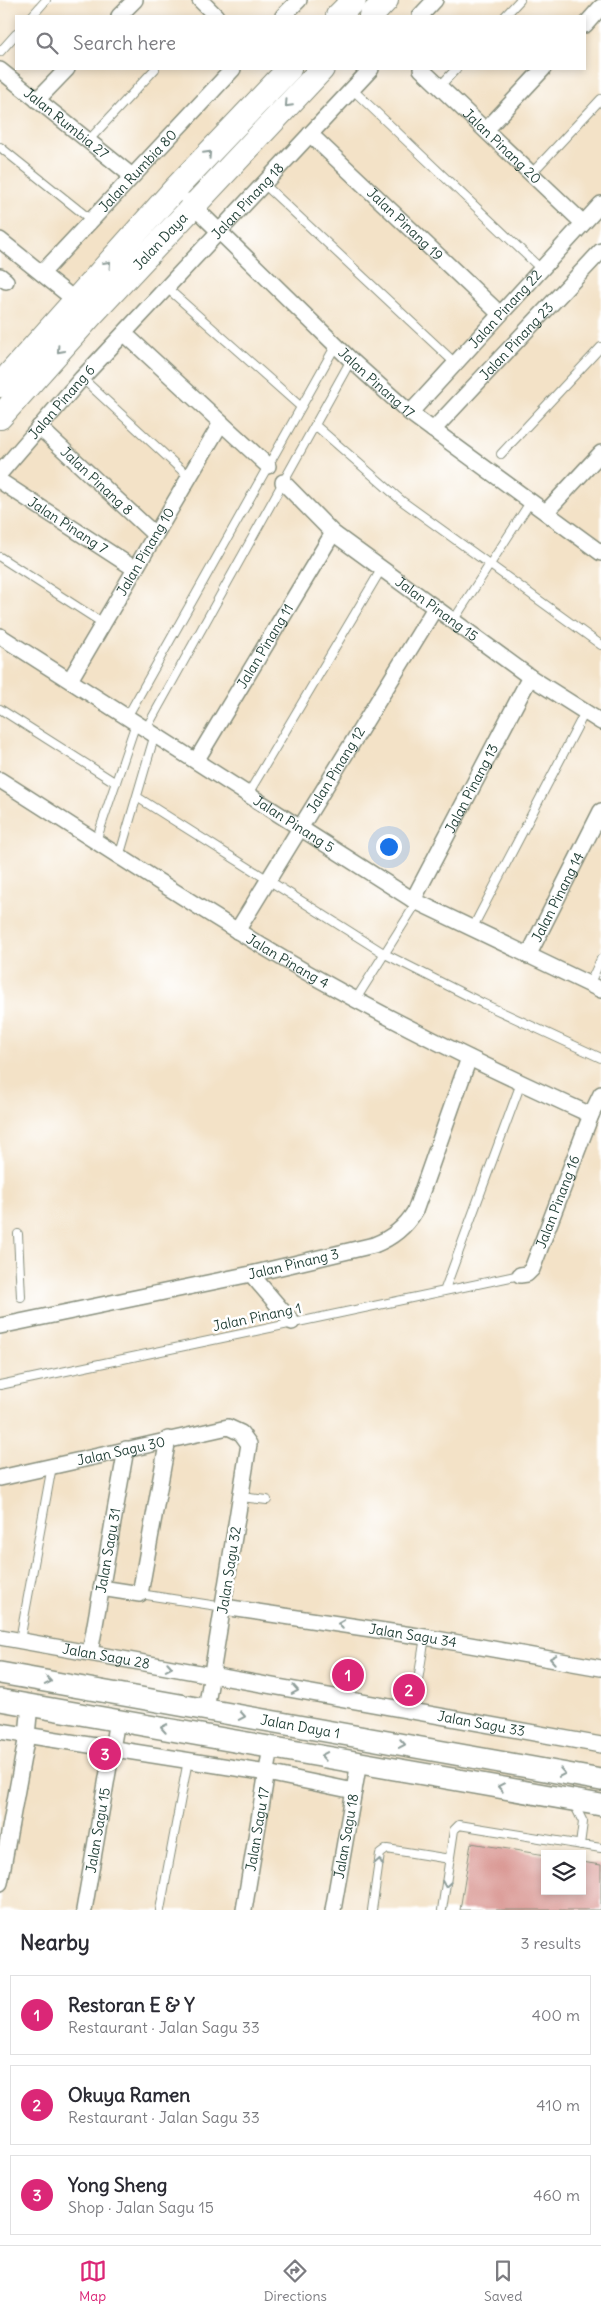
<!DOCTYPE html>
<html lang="en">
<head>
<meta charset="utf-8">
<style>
	body { margin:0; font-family:Delius,sans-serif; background:#f2f2f3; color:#2b2b33 }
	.controls { position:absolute; right:15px; bottom:15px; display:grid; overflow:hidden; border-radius:0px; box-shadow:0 2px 8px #0003 }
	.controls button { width:45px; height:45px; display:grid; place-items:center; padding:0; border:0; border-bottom:1px solid #e1e1e2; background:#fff; color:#2b2b33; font:25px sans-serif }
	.you { position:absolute; left:388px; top:846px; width:18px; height:18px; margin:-12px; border:4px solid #fff; border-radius:50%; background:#1a73e8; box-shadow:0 0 0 8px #1a73e833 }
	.badge { display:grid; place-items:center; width:32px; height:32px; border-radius:50%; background:#db2777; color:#fff; font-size:16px; font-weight:700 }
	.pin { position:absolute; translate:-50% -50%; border:2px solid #fff; box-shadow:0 1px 5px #0006 }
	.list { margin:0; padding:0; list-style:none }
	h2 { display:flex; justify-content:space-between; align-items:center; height:65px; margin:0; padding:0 20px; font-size:21px }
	h2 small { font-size:16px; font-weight:400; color:#7c7c81 }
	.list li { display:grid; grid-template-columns:32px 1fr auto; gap:15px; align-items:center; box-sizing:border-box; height:80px; margin:0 10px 10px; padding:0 10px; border:1px solid #e1e1e2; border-radius:0px }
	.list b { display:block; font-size:19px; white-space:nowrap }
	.list p { margin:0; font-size:16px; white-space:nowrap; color:#7c7c81 }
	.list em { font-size:16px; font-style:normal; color:#7c7c81 }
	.icon { flex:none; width:28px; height:28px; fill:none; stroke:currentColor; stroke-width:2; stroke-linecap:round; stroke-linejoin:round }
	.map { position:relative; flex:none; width:601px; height:1910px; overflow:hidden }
	.search { position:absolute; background:#fff; box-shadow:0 2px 8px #0003; left:15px; right:15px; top:15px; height:55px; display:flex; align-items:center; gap:12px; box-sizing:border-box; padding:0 18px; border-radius:0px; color:#7c7c81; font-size:19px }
	.sheet { height:335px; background:#fff }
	nav { display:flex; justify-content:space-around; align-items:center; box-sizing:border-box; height:70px; border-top:1px solid #e1e1e2; background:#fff; font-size:14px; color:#7c7c81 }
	nav a { display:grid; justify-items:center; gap:2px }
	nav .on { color:#db2777 }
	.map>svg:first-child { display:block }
</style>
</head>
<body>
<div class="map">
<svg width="601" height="1910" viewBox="0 0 601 1910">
	<rect width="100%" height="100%" fill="#fff"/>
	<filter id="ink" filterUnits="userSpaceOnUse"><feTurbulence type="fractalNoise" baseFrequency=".02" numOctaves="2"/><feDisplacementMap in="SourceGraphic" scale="10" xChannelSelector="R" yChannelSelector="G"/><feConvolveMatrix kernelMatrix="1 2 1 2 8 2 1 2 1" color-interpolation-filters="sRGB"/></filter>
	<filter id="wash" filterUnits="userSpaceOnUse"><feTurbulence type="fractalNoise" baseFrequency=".0096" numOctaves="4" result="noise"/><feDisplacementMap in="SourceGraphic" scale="20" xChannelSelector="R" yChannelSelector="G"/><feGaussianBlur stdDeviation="1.12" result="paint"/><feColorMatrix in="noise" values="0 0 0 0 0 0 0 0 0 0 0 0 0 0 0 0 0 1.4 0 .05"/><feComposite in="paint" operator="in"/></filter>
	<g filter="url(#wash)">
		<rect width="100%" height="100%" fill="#f3e2c7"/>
		<g id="blocks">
			<path fill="#d7918c" d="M471,1843L545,1855V1891H582V1862L601,1865V1910H460Z"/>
		</g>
	</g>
	<g filter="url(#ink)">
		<use href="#blocks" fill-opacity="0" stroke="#89907e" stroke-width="1"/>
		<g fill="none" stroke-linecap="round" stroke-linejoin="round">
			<g stroke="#89907e" stroke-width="10">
				<path id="lane" d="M32,16L46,0
					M505,16L520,0
					M0,52L16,34
					M440,86L456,69
					M352,89L541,269
					M88,141L155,69
					M0,147L91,220
					M531,174L601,99
					M264,184L455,363
					M167,288L301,407
					M82,378L189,477
					M315,425L402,501L601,645
					M501,454L601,347
					M0,557L104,624
					M453,621L531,501
					M0,709L116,783
					M127,717L336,345
					M146,729L351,360
					M248,794L382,568
					M137,797L385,954L482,1003L601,1058
					M96,841L136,723
					M119,857L155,734
					M472,929L585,712
					M589,985L601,959
					M356,999L417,902
					M18,1234L21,1297
					M445,1289L521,1083
					M0,1385L520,1275
					M241,1497L267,1500
					M140,1594L224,1607
					M20,1640L52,1466
					M413,1711L425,1637
					M574,1804L583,1822L580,1845
					M160,1910L188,1760
					M372,1910L380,1854L387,1849L450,1859
					M442,1910L454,1830L459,1825L601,1848"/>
			</g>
			<g stroke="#89907e" stroke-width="18">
				<g id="street">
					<path d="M200,0L216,16"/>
					<path d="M119,16L135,0"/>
					<path d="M283,16L299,0"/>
					<path d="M420,16L435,0"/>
					<path d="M585,25L601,7"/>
					<path id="s1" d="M421,69L583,223"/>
					<path id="s2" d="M0,70L132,176"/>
					<path d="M37,100L67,69"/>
					<path d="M486,130L543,69"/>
					<path id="s3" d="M310,134L500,314"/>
					<path id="s4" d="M188,201L351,360L410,413L601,553"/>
					<path d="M0,240L81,305"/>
					<path id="s5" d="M42,273L233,69"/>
					<path d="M0,276L6,281"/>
					<path d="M125,334L268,466"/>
					<path id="s6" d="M410,413L601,204"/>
					<path id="s7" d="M39,427L154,534"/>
					<path id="s8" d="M433,430L601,251"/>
					<path id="s9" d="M0,473L82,378L371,69"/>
					<path id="s10" d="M0,481L135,569"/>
					<path id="s11" d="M283,482L333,533L530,677L601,722"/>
					<path d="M546,512L601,453"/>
					<path id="s12" d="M0,636L413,900L601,990"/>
					<path id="s13" d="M70,680L221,423"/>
					<path id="s14" d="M196,761L333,533"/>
					<path id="s15" d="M0,780C79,830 156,881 236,930C349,1001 470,1060 591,1115"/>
					<path id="s16" d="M413,900L530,677"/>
					<path id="s17" d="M237,931L435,608"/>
					<path id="s18" d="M528,956L601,811"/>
					<path d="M251,1274L292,1322"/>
					<path id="s19" d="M520,1275L527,1274L532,1269L591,1115L601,1094"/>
					<path id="s20" d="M0,1326L251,1274L374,1245C392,1238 405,1228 415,1211L469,1058"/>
					<path id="s21" d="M0,1478L228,1427L241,1433L249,1444L206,1710"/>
					<path d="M101,1588L140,1594L168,1439"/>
					<path id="s22" d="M224,1607L425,1637L601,1668"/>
					<path id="s23" d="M0,1637L601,1745"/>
					<path id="s24" d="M90,1653L126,1449"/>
					<path d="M0,1731L267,1773L354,1791"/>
					<path d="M0,1883L27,1735L30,1705"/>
					<path id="s25" d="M84,1910L117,1720"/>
					<path id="s26" d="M244,1910L271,1747"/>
					<path id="s27" d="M333,1910L359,1762"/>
				</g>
			</g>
			<g stroke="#89907e" stroke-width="24">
				<g id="secondary">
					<path id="s28" d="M0,1673L601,1780"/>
					<path d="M0,1700L601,1805"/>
				</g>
			</g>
			<g stroke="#89907e" stroke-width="26">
				<g id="primary">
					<path d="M338,16L354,0"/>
					<path d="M371,16L386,0"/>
					<path d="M0,385L175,189L289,69"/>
					<path id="s29" d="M0,417L92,314L322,69"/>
				</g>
			</g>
			<use href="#lane" stroke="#fff" stroke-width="8"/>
			<use href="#street" stroke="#fff" stroke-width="15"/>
			<use href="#secondary" stroke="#fff" stroke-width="21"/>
			<use href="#primary" stroke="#fff" stroke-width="24"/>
		</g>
		<defs><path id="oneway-chevron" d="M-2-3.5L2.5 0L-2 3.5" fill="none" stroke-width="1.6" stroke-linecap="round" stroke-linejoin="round" transform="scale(1.25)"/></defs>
		<g stroke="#8f9e9a">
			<use href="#oneway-chevron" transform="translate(288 104) rotate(133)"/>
			<use href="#oneway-chevron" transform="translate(208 154) rotate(-47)"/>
			<use href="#oneway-chevron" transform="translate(108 264) rotate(-48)"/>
			<use href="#oneway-chevron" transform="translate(60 350) rotate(132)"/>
			<use href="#oneway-chevron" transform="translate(341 1624) rotate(-171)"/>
			<use href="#oneway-chevron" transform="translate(553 1659) rotate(-170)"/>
			<use href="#oneway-chevron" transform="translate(169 1667) rotate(10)"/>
			<use href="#oneway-chevron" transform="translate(48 1681) rotate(10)"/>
			<use href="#oneway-chevron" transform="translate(295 1690) rotate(10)"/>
			<use href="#oneway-chevron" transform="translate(242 1716) rotate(10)"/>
			<use href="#oneway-chevron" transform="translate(164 1728) rotate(-170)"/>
			<use href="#oneway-chevron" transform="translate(402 1744) rotate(10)"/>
			<use href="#oneway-chevron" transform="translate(324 1756) rotate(-170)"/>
			<use href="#oneway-chevron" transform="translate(562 1773) rotate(10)"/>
			<use href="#oneway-chevron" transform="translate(501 1787) rotate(-170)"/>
			<use href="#oneway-chevron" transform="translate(379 1862) rotate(-80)"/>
			<use href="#oneway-chevron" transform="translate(446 1884) rotate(99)"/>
		</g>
	</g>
	<g text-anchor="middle" stroke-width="5" stroke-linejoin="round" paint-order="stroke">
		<g font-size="14" fill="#1f3d34" stroke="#fff">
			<text dy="5" stroke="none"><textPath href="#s2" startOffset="85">Jalan Rumbia 27</textPath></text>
			<text dy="5" stroke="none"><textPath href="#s1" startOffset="112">Jalan Pinang 20</textPath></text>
			<text dy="5" stroke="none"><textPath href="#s5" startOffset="140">Jalan Rumbia 80</textPath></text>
			<text dy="5" stroke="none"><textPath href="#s9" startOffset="368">Jalan Pinang 18</textPath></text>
			<text dy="5" stroke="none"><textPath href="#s3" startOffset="131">Jalan Pinang 19</textPath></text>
			<text dy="5" stroke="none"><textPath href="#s29" startOffset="238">Jalan Daya</textPath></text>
			<text dy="5" stroke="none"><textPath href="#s6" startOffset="141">Jalan Pinang 22</textPath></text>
			<text dy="5" stroke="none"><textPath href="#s8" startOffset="122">Jalan Pinang 23</textPath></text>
			<text dy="5" stroke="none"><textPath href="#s4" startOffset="262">Jalan Pinang 17</textPath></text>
			<text dy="5" stroke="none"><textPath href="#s9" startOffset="94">Jalan Pinang 6</textPath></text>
			<text dy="5" stroke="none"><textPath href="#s7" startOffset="79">Jalan Pinang 8</textPath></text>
			<text dy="5" stroke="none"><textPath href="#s10" startOffset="81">Jalan Pinang 7</textPath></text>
			<text dy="5" stroke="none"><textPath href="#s13" startOffset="149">Jalan Pinang 10</textPath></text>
			<text dy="5" stroke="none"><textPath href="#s11" startOffset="200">Jalan Pinang 15</textPath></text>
			<text dy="5" stroke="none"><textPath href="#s14" startOffset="134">Jalan Pinang 11</textPath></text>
			<text dy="5" stroke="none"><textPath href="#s17" startOffset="189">Jalan Pinang 12</textPath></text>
			<text dy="5" stroke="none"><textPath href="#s16" startOffset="126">Jalan Pinang 13</textPath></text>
			<text dy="5" stroke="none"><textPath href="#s12" startOffset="349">Jalan Pinang 5</textPath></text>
			<text dy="5" stroke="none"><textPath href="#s18" startOffset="66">Jalan Pinang 14</textPath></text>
			<text dy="5" stroke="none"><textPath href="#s15" startOffset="340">Jalan Pinang 4</textPath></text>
			<text dy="5" stroke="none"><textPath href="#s19" startOffset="86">Jalan Pinang 16</textPath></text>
			<text dy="5" stroke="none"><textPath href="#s20" startOffset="300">Jalan Pinang 3</textPath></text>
			<text transform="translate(257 1317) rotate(-12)" y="5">Jalan Pinang 1</text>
			<text dy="5" stroke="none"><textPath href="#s21" startOffset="124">Jalan Sagu 30</textPath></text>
			<text dy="5" stroke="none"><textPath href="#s24" startOffset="104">Jalan Sagu 31</textPath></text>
			<text transform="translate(229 1570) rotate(-81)" y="5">Jalan Sagu 32</text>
			<text dy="5" stroke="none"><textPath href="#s22" startOffset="191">Jalan Sagu 34</textPath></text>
			<text dy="5" stroke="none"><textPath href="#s23" startOffset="108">Jalan Sagu 28</textPath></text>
			<text dy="5" stroke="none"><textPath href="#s23" startOffset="489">Jalan Sagu 33</textPath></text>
			<text dy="5" stroke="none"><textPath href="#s28" startOffset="305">Jalan Daya 1</textPath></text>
			<text dy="5" stroke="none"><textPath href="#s26" startOffset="82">Jalan Sagu 17</textPath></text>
			<text dy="5" stroke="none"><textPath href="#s25" startOffset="81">Jalan Sagu 15</textPath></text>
			<text dy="5" stroke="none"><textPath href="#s27" startOffset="75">Jalan Sagu 18</textPath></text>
		</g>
	</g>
</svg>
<div class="controls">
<button><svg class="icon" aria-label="layers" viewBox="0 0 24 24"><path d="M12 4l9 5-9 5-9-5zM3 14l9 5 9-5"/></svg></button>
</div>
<div class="you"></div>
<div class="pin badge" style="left:348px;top:1675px">1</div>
<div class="pin badge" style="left:409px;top:1690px">2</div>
<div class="pin badge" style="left:105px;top:1754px">3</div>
<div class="search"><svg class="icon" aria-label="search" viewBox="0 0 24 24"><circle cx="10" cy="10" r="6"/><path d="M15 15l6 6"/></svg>Search here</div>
</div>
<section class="sheet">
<h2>Nearby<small>3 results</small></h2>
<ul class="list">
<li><span class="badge">1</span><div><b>Restoran E &amp; Y</b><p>Restaurant · Jalan Sagu 33</p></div><em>400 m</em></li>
<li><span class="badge">2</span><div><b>Okuya Ramen</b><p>Restaurant · Jalan Sagu 33</p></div><em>410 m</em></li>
<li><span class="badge">3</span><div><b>Yong Sheng</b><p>Shop · Jalan Sagu 15</p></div><em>460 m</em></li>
</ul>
</section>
<nav>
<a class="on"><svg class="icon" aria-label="map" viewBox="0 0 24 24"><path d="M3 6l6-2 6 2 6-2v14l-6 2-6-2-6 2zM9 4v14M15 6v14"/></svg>Map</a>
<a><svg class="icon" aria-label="directions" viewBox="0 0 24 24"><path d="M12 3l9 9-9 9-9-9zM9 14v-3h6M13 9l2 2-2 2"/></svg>Directions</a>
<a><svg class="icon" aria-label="saved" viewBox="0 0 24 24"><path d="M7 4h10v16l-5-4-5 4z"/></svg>Saved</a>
</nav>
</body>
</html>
